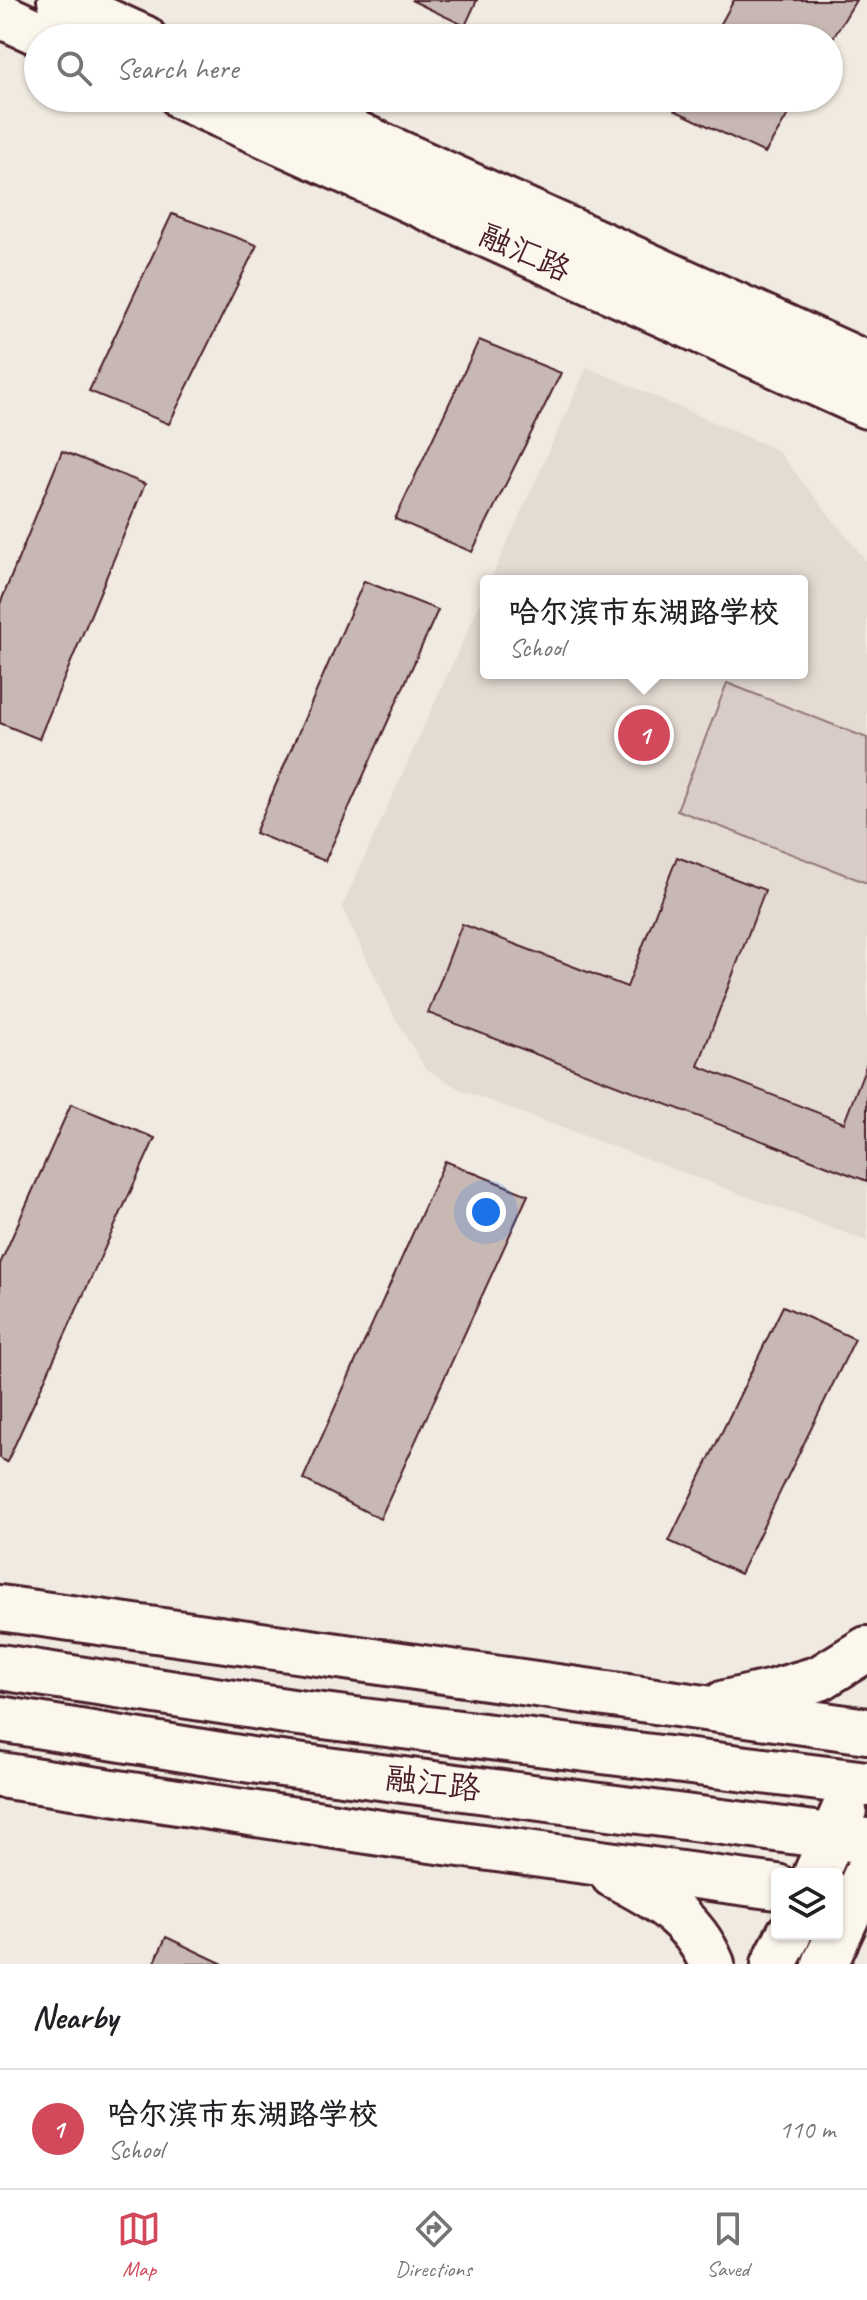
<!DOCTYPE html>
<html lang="en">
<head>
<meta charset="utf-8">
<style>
	body { margin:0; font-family:Caveat,"LXGW WenKai TC",sans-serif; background:#f2f2f2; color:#202124 }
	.controls { position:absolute; right:24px; bottom:24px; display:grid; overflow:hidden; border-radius:8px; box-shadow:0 2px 6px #0004 }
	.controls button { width:72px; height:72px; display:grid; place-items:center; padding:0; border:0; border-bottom:2px solid #e0e0e0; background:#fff; color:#202124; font:40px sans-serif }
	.you { position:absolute; left:486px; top:1212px; width:28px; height:28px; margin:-20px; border:6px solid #fff; border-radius:50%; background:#1a73e8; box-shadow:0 0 0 12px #1a73e833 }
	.badge { display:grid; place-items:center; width:52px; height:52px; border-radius:50%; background:#d1495b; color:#fff; font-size:26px; font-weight:700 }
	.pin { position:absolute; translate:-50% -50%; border:4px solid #fff; box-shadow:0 2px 8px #0006 }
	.popup { position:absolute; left:480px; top:575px; width:328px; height:104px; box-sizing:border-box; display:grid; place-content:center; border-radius:8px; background:#fff; filter:drop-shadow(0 2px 6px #0005); font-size:26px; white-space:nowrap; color:#757577 }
	.popup b { font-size:30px; color:#202124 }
	.popup::after { content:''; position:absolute; left:50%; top:100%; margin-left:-16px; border:16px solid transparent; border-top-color:#fff }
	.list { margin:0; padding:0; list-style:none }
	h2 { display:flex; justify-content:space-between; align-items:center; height:104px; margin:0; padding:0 32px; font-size:34px }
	h2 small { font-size:26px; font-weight:400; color:#757577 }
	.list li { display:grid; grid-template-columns:52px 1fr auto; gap:24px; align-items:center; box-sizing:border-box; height:120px; padding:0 32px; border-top:2px solid #e0e0e0 }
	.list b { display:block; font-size:30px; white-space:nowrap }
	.list p { margin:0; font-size:26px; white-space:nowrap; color:#757577 }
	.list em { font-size:26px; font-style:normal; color:#757577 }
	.icon { flex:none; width:44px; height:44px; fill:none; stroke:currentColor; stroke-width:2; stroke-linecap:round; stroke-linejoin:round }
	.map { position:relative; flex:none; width:867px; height:1964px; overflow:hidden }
	.search { position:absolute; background:#fff; box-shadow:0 2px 6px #0004; left:24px; right:24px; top:24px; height:88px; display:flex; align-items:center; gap:20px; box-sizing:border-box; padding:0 28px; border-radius:44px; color:#757577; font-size:30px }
	.sheet { height:224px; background:#fff }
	nav { display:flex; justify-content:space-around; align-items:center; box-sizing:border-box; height:112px; border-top:2px solid #e0e0e0; background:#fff; font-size:22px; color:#757577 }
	nav a { display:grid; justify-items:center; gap:4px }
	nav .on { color:#d1495b }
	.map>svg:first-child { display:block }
</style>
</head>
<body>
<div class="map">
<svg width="867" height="1964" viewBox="0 0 867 1964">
	<rect width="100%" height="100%" fill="#f0eae0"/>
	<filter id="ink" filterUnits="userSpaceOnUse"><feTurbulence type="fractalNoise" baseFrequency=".0125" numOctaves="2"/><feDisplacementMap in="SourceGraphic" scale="16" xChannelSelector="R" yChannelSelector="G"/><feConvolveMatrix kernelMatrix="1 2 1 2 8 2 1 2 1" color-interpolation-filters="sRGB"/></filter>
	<g filter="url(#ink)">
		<path fill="#e4dbd2" d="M587,367L777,450L867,562V1241L463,1091L425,1068L394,1016L342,907L486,590V673H802V581H490Z"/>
		<path fill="#d8ccc6" stroke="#917678" stroke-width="2" d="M727,683L867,738V883L677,810Z"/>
		<path fill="#c8b8b3" stroke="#4a1f2b" stroke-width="2" d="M411,0H477L465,26Z
			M734,0H856L829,45V38H713Z
			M680,98H798L765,153L674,110Z
			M172,214L257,245L169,424L89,391Z
			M479,340L561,373L472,552L395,519Z
			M62,451L145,484L39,739L0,723V604Z
			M364,581L438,610L325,861L255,833Z
			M677,857L765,890L698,1066L844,1123L867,1063V1181L428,1013L462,924L627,987Z
			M71,1104L155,1138L7,1462L0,1458V1264Z
			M445,1161L528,1195L380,1519L303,1479Z
			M783,1306L855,1339L740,1574L669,1541Z
			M166,1937L223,1964H154Z"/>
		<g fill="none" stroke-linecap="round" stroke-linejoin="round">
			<g stroke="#4a1f2b" stroke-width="50">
				<path id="secondary" d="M60,0L144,38
					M0,15L50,38
					M183,98L867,406
					M277,98L867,364
					M0,1608L867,1731
					M0,1667L299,1713L867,1784
					M725,1703L773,1692L820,1678L867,1649
					M0,1719L251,1760L867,1841
					M0,1775L394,1835L777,1887
					M816,1874L844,1810
					M613,1875C655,1896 693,1918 712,1964
					M774,1964L789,1934
					M825,1964L867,1873"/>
			</g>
			<use href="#secondary" stroke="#fbf7ec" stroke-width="44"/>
		</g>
	</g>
	<g text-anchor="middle" stroke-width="6" stroke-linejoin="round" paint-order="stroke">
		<g font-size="32" fill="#4a1f2b" stroke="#fbf7ec">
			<text transform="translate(525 252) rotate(24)" y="11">融汇路</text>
			<text transform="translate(433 1783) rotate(7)" y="11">融江路</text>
		</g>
	</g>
</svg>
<div class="controls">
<button><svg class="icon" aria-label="layers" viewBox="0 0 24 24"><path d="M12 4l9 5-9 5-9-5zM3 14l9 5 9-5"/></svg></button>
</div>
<div class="you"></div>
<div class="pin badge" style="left:644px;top:735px">1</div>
<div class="popup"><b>哈尔滨市东湖路学校</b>School</div>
<div class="search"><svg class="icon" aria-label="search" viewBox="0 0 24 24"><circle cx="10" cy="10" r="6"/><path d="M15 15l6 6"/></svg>Search here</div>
</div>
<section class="sheet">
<h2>Nearby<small></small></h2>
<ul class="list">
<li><span class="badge">1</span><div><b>哈尔滨市东湖路学校</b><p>School</p></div><em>110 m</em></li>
</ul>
</section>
<nav>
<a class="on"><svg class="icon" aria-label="map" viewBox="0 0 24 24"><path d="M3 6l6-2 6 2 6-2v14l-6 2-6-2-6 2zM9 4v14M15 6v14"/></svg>Map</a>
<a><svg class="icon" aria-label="directions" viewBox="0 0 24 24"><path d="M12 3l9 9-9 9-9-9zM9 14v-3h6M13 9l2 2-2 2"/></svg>Directions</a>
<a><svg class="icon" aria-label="saved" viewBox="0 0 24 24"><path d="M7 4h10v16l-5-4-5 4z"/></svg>Saved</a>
</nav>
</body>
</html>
